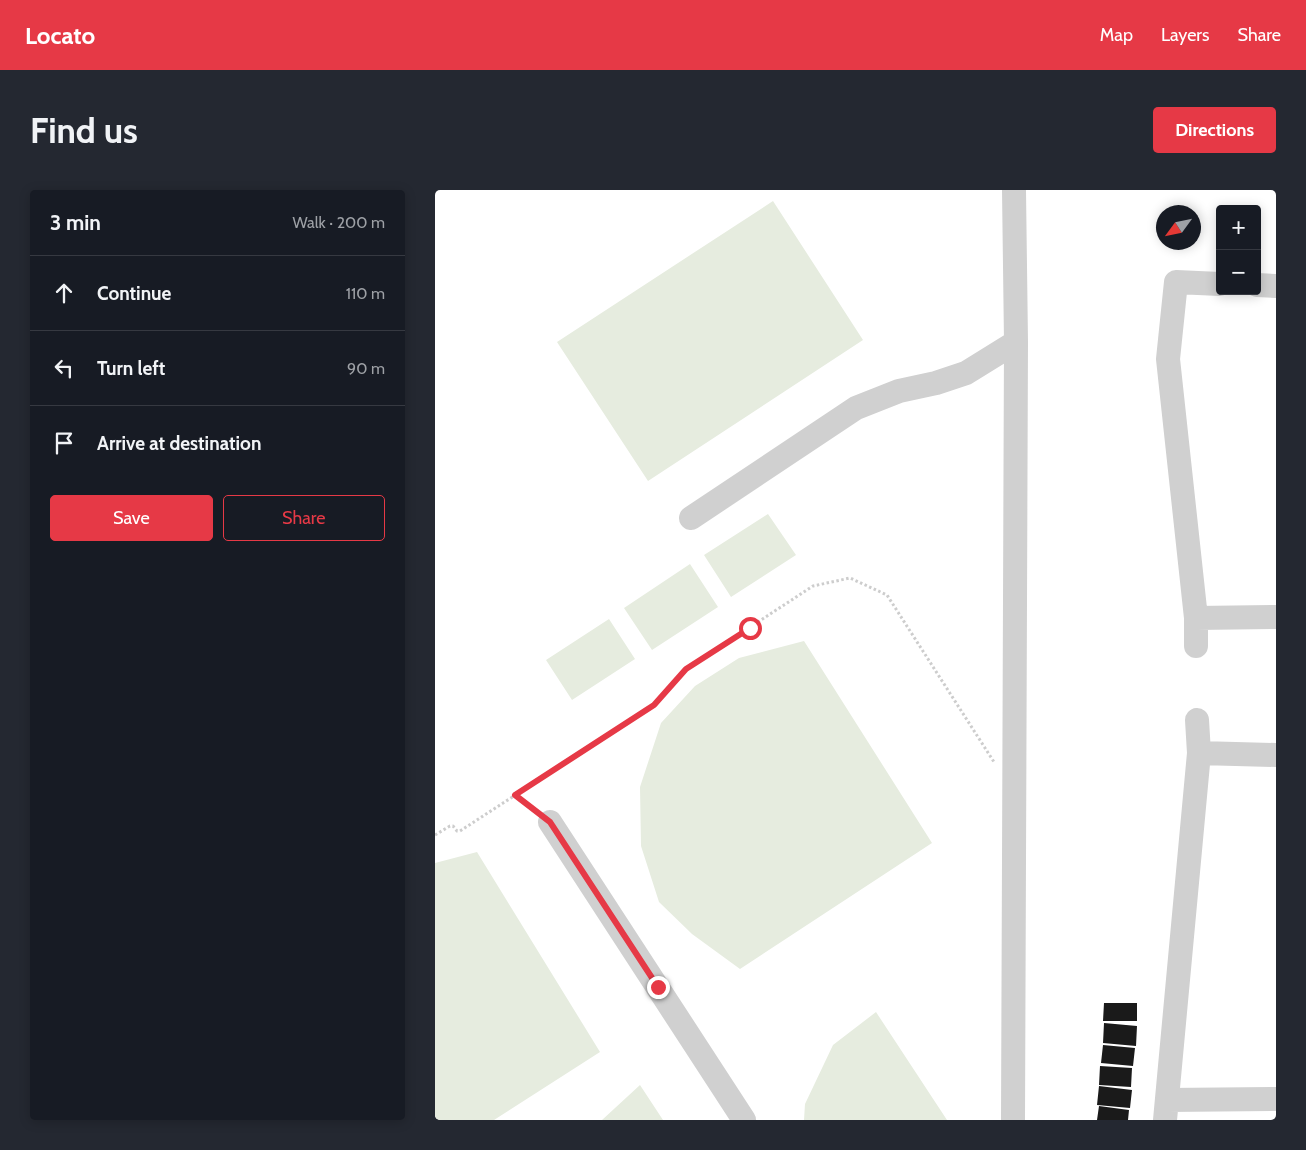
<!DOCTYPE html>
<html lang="en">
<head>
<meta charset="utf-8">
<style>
	body { margin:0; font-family:Cabin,sans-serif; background:#242831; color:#f1f3f6 }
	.controls { position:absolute; right:15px; top:15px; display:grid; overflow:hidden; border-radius:5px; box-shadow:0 2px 12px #0003 }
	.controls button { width:45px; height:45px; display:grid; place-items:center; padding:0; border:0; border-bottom:1px solid #363941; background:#171b24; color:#f1f3f6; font:25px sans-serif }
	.compass { position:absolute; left:721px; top:15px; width:45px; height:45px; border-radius:50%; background:#171b24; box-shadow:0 2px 12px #0003; rotate:237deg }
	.stop { position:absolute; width:15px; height:15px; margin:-11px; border:4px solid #e63946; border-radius:50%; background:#fff }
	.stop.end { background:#e63946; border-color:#fff; box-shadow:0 1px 5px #0008 }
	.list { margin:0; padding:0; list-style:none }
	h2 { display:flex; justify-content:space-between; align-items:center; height:65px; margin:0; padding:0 20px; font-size:21px }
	h2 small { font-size:16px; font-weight:400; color:#9ea1a6 }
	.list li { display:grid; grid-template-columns:32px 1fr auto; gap:15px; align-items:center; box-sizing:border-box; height:75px; padding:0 20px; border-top:1px solid #363941 }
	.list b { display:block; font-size:19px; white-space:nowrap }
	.list em { font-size:16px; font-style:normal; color:#9ea1a6 }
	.actions { display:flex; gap:10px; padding:15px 20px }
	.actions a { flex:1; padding:11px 0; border:1px solid #e63946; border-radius:5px; text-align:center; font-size:18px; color:#e63946 }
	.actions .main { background:#e63946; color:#fff }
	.icon { flex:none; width:28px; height:28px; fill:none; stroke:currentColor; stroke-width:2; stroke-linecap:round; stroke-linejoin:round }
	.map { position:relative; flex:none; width:841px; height:930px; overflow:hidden; border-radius:5px }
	header { display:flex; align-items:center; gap:30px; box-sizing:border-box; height:70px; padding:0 25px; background:#e63946; color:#fff }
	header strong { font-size:24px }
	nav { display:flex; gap:28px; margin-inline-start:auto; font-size:18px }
	.intro { display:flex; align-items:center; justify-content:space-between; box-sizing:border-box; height:120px; padding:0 30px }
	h1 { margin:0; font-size:35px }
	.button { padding:12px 22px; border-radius:5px; background:#e63946; color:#fff; font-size:18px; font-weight:700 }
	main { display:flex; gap:30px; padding:0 30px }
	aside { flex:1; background:#171b24; border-radius:5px; box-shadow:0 2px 12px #0003 }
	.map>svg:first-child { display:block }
</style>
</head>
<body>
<header>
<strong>Locato</strong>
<nav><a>Map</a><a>Layers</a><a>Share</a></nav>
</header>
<div class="intro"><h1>Find us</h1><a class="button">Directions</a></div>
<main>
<aside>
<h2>3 min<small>Walk · 200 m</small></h2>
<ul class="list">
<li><svg class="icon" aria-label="ahead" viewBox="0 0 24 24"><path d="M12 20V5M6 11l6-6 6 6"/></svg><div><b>Continue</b></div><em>110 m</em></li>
<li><svg class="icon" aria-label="left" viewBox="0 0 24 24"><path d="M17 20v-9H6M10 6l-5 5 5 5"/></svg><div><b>Turn left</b></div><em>90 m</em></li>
<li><svg class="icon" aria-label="arrive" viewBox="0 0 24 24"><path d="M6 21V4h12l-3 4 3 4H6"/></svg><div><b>Arrive at destination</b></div></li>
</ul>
<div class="actions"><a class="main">Save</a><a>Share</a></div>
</aside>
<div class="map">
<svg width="841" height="930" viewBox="0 0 841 930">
	<rect width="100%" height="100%" fill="#fff"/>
	<path fill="#e6ecdf" d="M338,11L428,150L213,291L122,152Z
		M333,324L361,365L296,407L269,365Z
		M255,374L283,417L217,460L189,418Z
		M174,429L200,469L137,510L111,470Z
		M369,451L497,653L305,779L257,744L224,712L206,656L205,597L226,533L260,496L304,468Z
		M42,662L165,862L59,930H0V673Z
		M441,822L512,930H369L370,914L398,855Z
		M205,895L228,930H167Z"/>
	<path fill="#1a1a1a" d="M669,813H702V831H668Z
		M669,833L702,836L701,856L668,853Z
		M668,855L700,858L698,876L666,873Z
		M665,876L697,878L696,897L664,895Z
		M664,896L697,900L695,918L662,915Z
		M664,916L694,920L693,930H662Z"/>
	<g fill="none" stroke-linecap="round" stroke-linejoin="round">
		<path stroke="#cdcdcd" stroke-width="3" stroke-dasharray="2.5 2.5" stroke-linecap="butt" d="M80,605L99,620
			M0,645L15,636H18L22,641H25L219,515L251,479L378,396L415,388L452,405L559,572"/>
		<path stroke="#d0d0d0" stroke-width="24" d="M822,95L841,96
			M256,328L421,218L464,201L501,193L531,183L581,152
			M761,428L841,427
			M761,456V428L733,169L741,92L785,94
			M762,530L764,563L841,565
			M115,632L309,930
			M732,910L841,909
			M578,930L581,152L579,0
			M730,930L764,563"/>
	</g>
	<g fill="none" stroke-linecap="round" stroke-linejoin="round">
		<path stroke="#e63946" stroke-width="6" d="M223,797L115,632L80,605L219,515L251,479L315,438"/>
	</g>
</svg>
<div class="controls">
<button>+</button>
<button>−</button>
</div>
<svg class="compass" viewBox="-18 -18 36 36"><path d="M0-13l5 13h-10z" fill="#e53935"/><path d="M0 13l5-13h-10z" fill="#9ea1a6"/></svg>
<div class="stop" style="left:315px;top:438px"></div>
<div class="stop end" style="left:223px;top:797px"></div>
</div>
</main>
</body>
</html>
